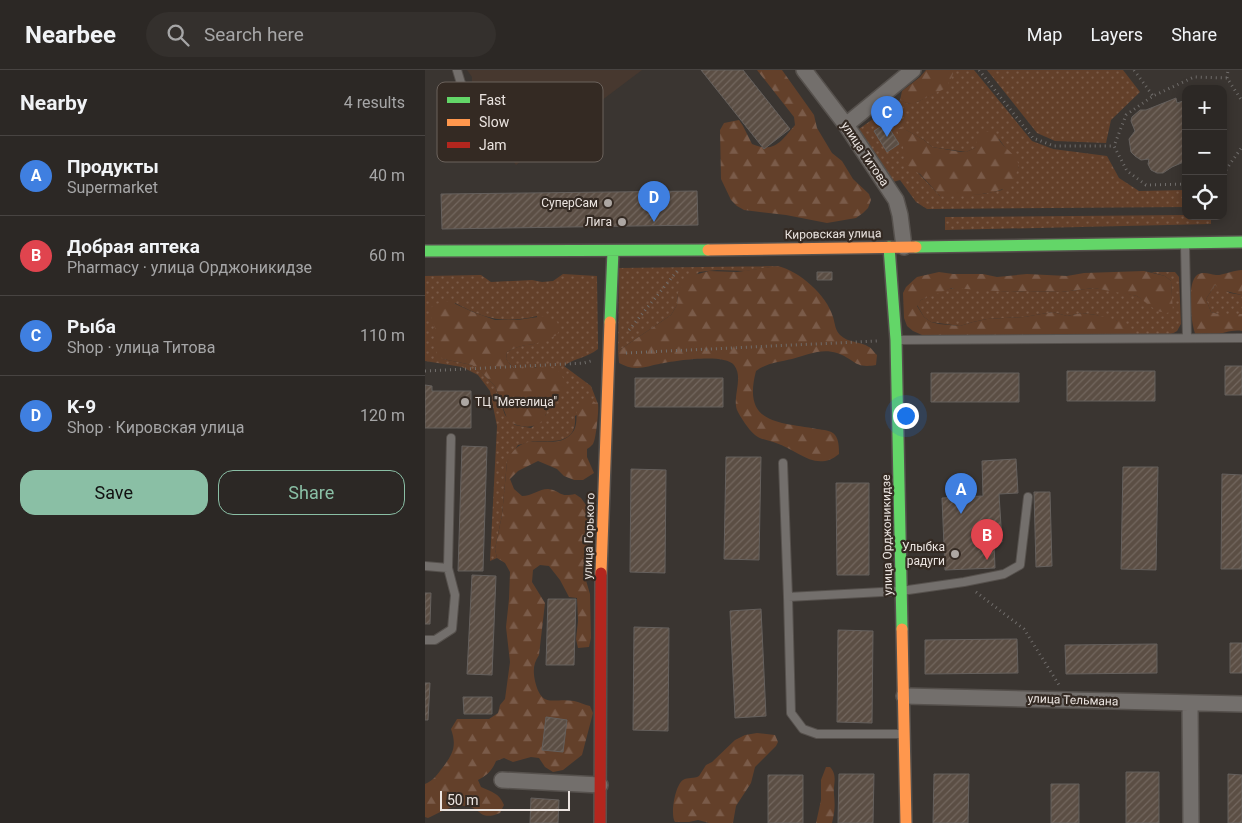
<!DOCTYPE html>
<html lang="en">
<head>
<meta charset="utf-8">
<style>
	body { margin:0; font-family:Roboto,sans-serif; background:#34302d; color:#f1f3f6 }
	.controls { position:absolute; right:15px; top:15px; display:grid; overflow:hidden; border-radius:10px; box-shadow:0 2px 12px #0003 }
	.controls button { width:45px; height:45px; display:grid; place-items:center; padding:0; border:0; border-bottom:1px solid #484442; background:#2c2825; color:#f1f3f6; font:25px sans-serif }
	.scale { position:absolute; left:15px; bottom:12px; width:130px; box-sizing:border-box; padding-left:5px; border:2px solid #ebe4e0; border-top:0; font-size:14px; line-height:18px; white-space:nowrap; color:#ebe4e0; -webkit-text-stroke:4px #342a23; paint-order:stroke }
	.you { position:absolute; left:480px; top:345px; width:18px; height:18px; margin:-12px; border:4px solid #fff; border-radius:50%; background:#1a73e8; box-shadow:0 0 0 8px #1a73e833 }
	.badge { display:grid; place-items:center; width:32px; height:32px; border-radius:50%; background:#8abfa5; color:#fff; font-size:16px; font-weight:700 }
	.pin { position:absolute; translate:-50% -41px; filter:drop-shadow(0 1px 2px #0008) }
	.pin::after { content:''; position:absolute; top:26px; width:18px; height:15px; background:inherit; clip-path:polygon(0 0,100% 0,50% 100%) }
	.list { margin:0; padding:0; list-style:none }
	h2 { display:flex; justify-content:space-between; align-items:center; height:65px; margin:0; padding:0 20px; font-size:21px }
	h2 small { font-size:16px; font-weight:400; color:#a6a6a7 }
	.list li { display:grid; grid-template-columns:32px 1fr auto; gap:15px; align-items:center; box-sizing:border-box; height:80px; padding:0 20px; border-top:1px solid #484442 }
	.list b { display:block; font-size:19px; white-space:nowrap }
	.list p { margin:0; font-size:16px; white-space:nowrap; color:#a6a6a7 }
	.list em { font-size:16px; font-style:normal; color:#a6a6a7 }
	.actions { display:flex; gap:10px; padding:15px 20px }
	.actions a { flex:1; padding:11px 0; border:1px solid #8abfa5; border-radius:15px; text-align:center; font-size:18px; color:#8abfa5 }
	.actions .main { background:#8abfa5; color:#111 }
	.icon { flex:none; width:28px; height:28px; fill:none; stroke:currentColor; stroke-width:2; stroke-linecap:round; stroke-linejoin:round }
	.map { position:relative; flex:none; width:817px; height:753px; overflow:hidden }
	header { display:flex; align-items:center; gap:30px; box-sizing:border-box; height:70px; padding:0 25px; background:#2c2825; border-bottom:1px solid #484442 }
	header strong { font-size:24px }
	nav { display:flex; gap:28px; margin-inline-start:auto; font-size:18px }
	.search { width:350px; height:45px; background:#34302d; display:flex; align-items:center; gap:12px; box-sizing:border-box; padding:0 18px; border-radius:28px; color:#a6a6a7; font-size:19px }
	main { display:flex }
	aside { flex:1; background:#2c2825 }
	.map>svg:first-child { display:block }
</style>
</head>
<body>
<header>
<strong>Nearbee</strong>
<div class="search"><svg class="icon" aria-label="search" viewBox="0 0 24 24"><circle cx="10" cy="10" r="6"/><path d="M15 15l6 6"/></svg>Search here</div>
<nav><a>Map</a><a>Layers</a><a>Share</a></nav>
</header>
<main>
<aside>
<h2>Nearby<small>4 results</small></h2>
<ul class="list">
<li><span class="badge" style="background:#3f7fe0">A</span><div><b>Продукты</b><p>Supermarket</p></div><em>40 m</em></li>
<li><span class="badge" style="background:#e0444e">B</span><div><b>Добрая аптека</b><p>Pharmacy · улица Орджоникидзе</p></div><em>60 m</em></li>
<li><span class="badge" style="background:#3f7fe0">C</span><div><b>Рыба</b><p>Shop · улица Титова</p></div><em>110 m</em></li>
<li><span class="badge" style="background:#3f7fe0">D</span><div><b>K-9</b><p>Shop · Кировская улица</p></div><em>120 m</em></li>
</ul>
<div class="actions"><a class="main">Save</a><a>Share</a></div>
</aside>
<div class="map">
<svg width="817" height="753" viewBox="0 0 817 753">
	<defs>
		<pattern id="grass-dots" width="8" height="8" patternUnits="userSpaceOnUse" patternTransform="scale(1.25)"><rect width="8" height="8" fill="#63402a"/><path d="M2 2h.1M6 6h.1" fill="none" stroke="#7a5b49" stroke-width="1.8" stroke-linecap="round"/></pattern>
		<pattern id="forest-firs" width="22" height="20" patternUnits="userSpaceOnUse" patternTransform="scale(1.25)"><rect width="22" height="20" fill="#63402a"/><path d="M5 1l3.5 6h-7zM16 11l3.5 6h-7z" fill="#7a5b49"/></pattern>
		<pattern id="building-hatch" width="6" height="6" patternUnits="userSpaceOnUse" patternTransform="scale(1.25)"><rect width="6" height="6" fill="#5b4e44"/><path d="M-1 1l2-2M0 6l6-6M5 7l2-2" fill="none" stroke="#73675f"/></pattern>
	</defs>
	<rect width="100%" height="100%" fill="#3a3531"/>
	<path fill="#47382f" d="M42,0H217L91,95L47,37V7Z"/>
	<path fill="url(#grass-dots)" fill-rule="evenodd" d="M528,0H549L607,71L628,79L682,86L694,108L714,121L761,120V137L502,139L491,132L475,110L468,112L431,61L475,30L484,34L492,32L510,23L528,4ZM481,60L499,70L507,77L513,78L541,82L550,78L553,72L574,69L594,97L577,120L558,124L515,126L479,88Z
		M562,0H698L715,22L686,50L681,73L630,71L612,63Z
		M761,145V146H786V154L520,160V147Z
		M353,196L321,201L292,200L274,202L253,223L252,235L246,245L193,281L194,198Z
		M726,202H750L754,207L756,254C755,255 753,260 752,261C742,269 709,267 696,267L692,250H685L671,245L657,243L642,246L628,242L599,247L562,249L548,252L535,256L506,252L499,247L492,235L496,230L519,220L535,217L585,222L601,221L636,222L669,218L695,222L712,226L718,230L747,234L746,211L740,206Z
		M138,204L172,206L173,279C162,288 149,288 139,296L166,316L173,334L150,346C152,372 133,372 112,371C106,371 99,374 93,375L82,392L77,445L70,479L72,488L65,491L72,356L65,321L53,305L37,297L0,291V206L56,205L66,212L107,210L117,212L128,211ZM30,233C60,249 78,254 112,246L110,274C100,274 91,277 82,282L81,289L89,299H105L111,297L134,324C127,331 121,335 121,345L106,358L90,355L80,345L70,316L53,299L47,295L18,289C3,263 15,255 30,233Z
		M790,215L805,223L817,225V244H793L786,242L781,229Z"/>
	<path fill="url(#forest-firs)" d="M332,0H357L389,45L392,58L407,83L417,91L428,109L444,124L446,130L443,138L438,143L431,148L402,153L361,145L319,140L312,136L306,130L296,109L295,60L299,53L314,50L318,56L327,74C350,84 357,70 370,55L369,47Z
		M501,0H528V4L521,18C517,20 489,34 487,34C483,34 479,32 475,30L477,21L495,7Z
		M476,57L499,70L507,77L536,82H541L550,78L553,66C572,54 570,69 581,78C588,85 592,86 594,97C591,104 587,112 581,117C572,125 527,127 515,126L495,104L485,98L481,93L479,88L478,76L472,60Z
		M353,196C374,201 402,225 408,247C410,253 410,260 415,265C423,273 435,271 444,277C447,278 449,283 452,285L451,295C429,299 430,289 412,283C396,278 382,285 367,289C354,292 342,293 331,301C317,354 353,352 392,359C398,360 406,360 410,365C414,370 414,378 414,384C391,403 373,380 351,373C344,370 336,370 330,365C323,359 316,348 312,340C307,326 319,308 309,295C299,283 249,291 234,294C227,295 220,298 212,298C205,298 200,296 194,293L193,281L246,245L252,235L253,223L258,213L265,206L284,201L312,202Z
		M817,200V225L796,220L790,215L781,229L786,242L793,244H817V261C806,259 797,265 787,264C780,264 778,263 771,266C766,255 761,214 772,205C778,201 784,204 791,205C795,206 810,200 817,200Z
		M719,201L740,206L746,211L748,242L741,243L732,241L712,226L669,218L636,222L601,221L585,222L527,218L496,230L492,236L499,247L506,252L514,254L535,256L548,252L562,249L599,247L628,242L642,246L657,243L671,245L699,252L705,258L704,265L696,267L596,265L514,267L497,265L488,261L482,256L479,248L478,223L481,217L492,207L514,202L528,204H558L572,207L602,204L642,206L659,203Z
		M24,231L48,242L70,250H92L120,246L132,252L135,258L132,265C125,268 117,272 109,274C99,275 91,277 82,282L81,289L89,299C101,299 125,294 133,301C136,304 138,308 140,311L139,319L124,333L119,351C107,359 96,358 83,351L70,316L59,305L47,295L18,289L12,284L11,277V261L6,247L5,238L11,234Z
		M166,330L173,334C174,340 171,370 168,374C166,376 164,378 162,379V387L169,403L158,410H149L139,406L132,399L113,391L93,401L85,409L89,419L97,426C107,426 114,419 123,419C135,420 134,428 150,424L156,428L161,435L164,451L165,490L161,498L160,507L165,524L166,568L164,577L153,578L151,569L153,551L152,528L144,527L135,510L124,496L115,495L108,500L107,512L120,533L114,585C108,594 108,601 110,611C117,640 129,627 149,631C154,632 160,635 165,636L168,643L157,685L138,700L128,702L120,697L114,688L106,687L88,692L79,688L71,691C67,701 62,705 53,710L56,717C67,722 74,723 79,735L75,743C53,752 57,737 40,736C27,734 14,743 3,748L0,747V714C9,710 12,705 18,697C28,684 32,676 26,659L32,649H64L73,643L75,635L80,629L85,592L81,557L84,529L85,502L80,493L72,488L70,479L77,445L82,392C98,354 129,385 147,363C153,357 151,345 152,337L158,331Z
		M332,663L350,665L353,672L351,676L330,697L326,713L311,736L308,753H284L273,750L264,752H250C245,745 250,715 258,710C263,707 269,709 274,706L281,695L287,692L310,670L320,665Z
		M401,697H405C413,706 408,713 409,724C410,736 410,741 407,753H391L396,730V710Z"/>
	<path fill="url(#building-hatch)" stroke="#65605d" d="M276,0H318L365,59L339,79Z
		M751,28L752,33L761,30V91L747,97L738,103H732L726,100L723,94L724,89L716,90L710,86L706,82L704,69L710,61L706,51L707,47L715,40H721Z
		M461,53L474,74L462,82L449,61Z
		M272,121L273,155L17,159L16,124Z
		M392,202H407V210H392Z
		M800,296H817V325H800Z
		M642,301H730V331H642Z
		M506,303H594V332H506Z
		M210,308H298V337H210Z
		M0,315L7,316V321H46V358H0Z
		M37,376L62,377L58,501H33Z
		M301,387H336L334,490L299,489Z
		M591,389L593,423L574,424L577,472L569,473L570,498L520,500L517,428L558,426L557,391Z
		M698,397H733L731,500L696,499Z
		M206,399L241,400L240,503L205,502Z
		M797,404L817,405V499H796Z
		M411,413H444V505H412Z
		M609,422H625L627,496L611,497Z
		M47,505L71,506L67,605L42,604Z
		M0,523H6L5,554H0Z
		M123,529H151L149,595H121Z
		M336,539L341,646L310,648L305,541Z
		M209,557L244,558L243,661L208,660Z
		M413,560L448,561L447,653L412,652Z
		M592,569L593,603L500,604V570Z
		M805,573H817V603H805Z
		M732,574V603L641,604L640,575Z
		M0,613H5L3,650H0Z
		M38,627H67V644H39Z
		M121,647L142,650L138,682L117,680Z
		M701,702H734V753H701Z
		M414,704H449L448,753H413Z
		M509,704H544L543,753H508Z
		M803,704L817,705V753H803Z
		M343,705H378V753H343Z
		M626,714H654V753H626Z
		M106,728L134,730L133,753H105Z"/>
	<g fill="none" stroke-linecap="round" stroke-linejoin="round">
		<g stroke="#56514d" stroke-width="10">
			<path id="lane" d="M29,61L38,20L32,0
				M760,175L762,268
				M472,270L817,268
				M358,393L363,527
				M0,496L23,498
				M0,570H10L27,559L30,525L23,498L26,368
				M478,664H392L378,659L366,643L363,527L476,521L539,512L579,504L595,495L603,427"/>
		</g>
		<g stroke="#56514d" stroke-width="18">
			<path id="street" d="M379,0L421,55L471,130L475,145L479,177
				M421,55L488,0
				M479,626L817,634
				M765,634L766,753
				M77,710L175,715"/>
		</g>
		<g stroke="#56514d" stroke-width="14">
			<path id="fast" d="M464,177L471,270L477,559
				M491,177L817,172
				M0,181L283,180
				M185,252L188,181"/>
		</g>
		<g stroke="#56514d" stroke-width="14">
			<path id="slow" d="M283,180L491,177
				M176,503L185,252
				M477,559L481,753"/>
		</g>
		<g stroke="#56514d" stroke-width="14">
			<path id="jam" d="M175,753L176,503"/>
		</g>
		<path stroke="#706d6b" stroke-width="3" stroke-dasharray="1 4" stroke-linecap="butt" d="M554,0L608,68L629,76H689
			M709,0L728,26
			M802,8L803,0
			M798,104L817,77
			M761,114L721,115L702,101L689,76L701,45L728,26L769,7L802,8L817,31
			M204,260L253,200
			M201,283L452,271
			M0,301L159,293L166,291
			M551,522L599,559L634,615"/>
		<use href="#lane" stroke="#736f6c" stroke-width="8"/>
		<use href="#street" stroke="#736f6c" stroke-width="15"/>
		<use href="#fast" stroke="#63d668" stroke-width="11"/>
		<use href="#slow" stroke="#ff974d" stroke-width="11"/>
		<use href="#jam" stroke="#b3261e" stroke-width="11"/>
	</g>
	<g fill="#ada7a3" stroke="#342a23" stroke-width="2">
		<circle cx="183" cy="133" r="5"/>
		<circle cx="197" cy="152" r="5"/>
		<circle cx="40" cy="332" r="5"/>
		<circle cx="530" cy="484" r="5"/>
	</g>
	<g text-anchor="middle" stroke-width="4.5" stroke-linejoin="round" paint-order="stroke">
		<g font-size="12" fill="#ebe4e0" stroke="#342a23">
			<text transform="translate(440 84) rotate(56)" y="4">улица Титова</text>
			<text transform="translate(408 164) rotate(-1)" y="4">Кировская улица</text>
			<text transform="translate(462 465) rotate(-91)" y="4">улица Орджоникидзе</text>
			<text transform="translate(164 466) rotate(-88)" y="4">улица Горького</text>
			<text transform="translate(648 630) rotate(2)" y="4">улица Тельмана</text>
		</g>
		<g font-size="12" fill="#ebe4e0" stroke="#342a23" text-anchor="end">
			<text x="173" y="137">СуперСам</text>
			<text x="187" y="156">Лига</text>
			<text x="50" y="336" text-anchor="start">ТЦ "Метелица"</text>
			<text x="520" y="481">Улыбка<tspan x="520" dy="14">радуги</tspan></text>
		</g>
	</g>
	<rect x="12" y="12" width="166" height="80" rx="8" fill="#342a23" stroke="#6b625c" stroke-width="1"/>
	<rect x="22" y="27" width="23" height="6" fill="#63d668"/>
	<rect x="22" y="49" width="23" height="7" fill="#ff974d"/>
	<rect x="22" y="72" width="23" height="6" fill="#b3261e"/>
	<g font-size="14" fill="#ebe4e0">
		<text x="54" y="35">Fast</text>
		<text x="54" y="57">Slow</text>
		<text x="54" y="80">Jam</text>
	</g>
</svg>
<div class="controls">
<button>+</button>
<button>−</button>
<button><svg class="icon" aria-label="locate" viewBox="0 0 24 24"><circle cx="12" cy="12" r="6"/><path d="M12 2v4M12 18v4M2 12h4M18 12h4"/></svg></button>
</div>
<div class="scale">50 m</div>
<div class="you"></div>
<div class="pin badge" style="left:536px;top:444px;background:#3f7fe0">A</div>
<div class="pin badge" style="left:562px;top:490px;background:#e0444e">B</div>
<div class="pin badge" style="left:462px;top:67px;background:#3f7fe0">C</div>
<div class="pin badge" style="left:229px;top:152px;background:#3f7fe0">D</div>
</div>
</main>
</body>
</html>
